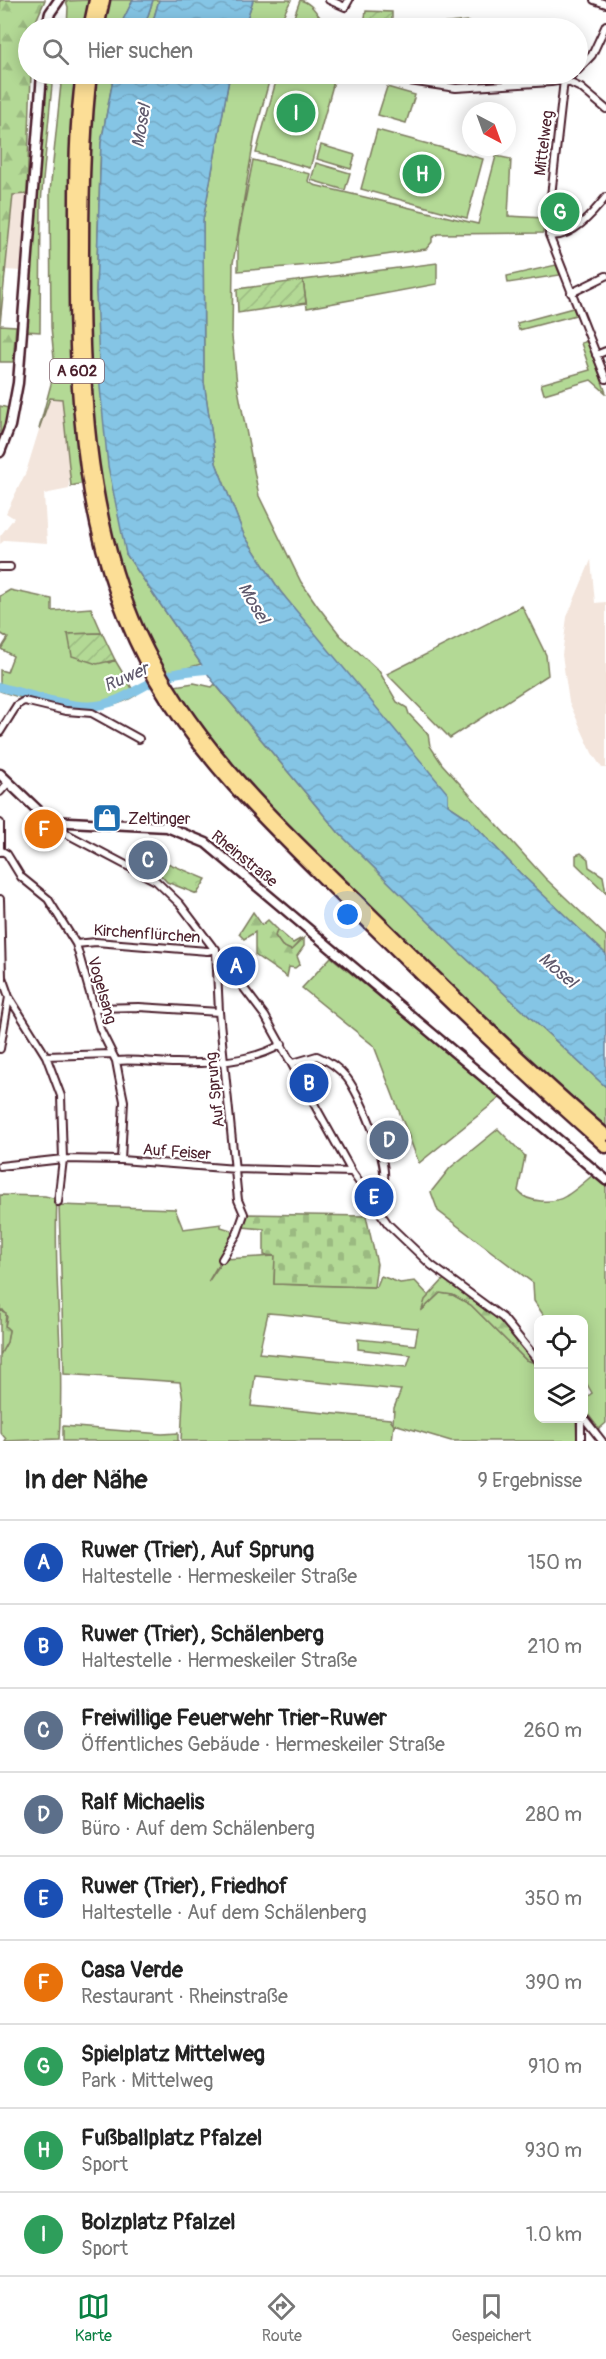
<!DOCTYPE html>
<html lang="de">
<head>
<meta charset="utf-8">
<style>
	body { margin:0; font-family:Pangolin,sans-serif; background:#f2f2f2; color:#222 }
	.controls { position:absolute; right:18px; bottom:18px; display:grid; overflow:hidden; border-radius:12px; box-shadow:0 3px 15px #0003 }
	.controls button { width:54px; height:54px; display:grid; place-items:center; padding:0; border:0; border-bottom:2px solid #e0e0e0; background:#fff; color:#222; font:30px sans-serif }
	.compass { position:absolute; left:462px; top:102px; width:54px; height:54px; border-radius:50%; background:#fff; box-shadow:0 3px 15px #0003; rotate:139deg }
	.you { position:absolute; left:348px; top:915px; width:21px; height:21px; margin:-15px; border:4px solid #fff; border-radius:50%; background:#1a73e8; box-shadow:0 0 0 9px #1a73e833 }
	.badge { display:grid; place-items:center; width:39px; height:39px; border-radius:50%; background:#0b8043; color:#fff; font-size:20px; font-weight:700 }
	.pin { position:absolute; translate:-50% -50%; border:3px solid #fff; box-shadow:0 2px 6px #0006 }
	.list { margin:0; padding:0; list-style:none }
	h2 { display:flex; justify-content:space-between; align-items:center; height:78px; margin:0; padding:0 24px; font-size:26px }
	h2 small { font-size:20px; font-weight:400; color:#767676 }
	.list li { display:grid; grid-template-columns:39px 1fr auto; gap:18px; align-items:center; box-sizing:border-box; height:84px; padding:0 24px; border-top:2px solid #e0e0e0 }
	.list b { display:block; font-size:22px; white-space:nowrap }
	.list p { margin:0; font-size:20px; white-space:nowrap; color:#767676 }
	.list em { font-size:20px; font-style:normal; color:#767676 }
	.icon { flex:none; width:33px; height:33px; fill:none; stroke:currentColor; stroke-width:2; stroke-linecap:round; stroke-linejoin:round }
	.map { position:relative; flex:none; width:606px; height:1441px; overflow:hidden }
	.search { position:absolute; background:#fff; box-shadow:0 3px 15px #0003; left:18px; right:18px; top:18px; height:66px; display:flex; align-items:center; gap:15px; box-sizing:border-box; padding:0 21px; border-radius:33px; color:#767676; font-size:22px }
	.sheet { height:834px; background:#fff }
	nav { display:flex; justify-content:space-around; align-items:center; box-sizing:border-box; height:84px; border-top:2px solid #e0e0e0; background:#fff; font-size:16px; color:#767676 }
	nav a { display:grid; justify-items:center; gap:3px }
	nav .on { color:#0b8043 }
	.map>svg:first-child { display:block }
</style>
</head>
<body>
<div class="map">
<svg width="606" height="1441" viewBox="0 0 606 1441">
	<defs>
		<pattern id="forest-firs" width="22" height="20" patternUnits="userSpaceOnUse" patternTransform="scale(1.5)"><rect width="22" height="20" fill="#b3d995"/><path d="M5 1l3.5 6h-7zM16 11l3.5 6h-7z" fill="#9bba81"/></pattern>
		<pattern id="cemetery-stones" width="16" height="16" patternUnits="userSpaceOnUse" patternTransform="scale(1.5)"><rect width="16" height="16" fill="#b3d995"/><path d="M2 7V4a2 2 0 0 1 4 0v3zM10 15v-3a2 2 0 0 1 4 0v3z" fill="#9bba81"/></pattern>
		<pattern id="park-crowns" width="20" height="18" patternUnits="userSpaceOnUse" patternTransform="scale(1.5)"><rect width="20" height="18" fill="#b3d995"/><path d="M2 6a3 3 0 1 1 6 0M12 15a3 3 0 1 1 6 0" fill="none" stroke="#9bba81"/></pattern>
		<pattern id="garden-furrows" width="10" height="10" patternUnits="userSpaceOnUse" patternTransform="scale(1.5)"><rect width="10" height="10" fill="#b3d995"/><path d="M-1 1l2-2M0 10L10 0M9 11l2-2" fill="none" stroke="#9bba81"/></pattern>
		<pattern id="water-waves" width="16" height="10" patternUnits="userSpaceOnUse" patternTransform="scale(1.5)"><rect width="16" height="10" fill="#85c5e5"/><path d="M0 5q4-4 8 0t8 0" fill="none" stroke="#74a9c5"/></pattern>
	</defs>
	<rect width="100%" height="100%" fill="#fff"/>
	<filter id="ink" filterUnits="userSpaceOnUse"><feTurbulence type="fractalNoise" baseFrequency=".0167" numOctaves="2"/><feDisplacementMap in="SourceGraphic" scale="12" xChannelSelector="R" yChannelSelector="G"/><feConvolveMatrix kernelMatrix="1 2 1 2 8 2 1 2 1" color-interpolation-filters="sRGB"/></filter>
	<g filter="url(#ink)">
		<path fill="#f3e5dc" d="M27,194L22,271L6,270L13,195Z
			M50,394L70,398L69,489L44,494L47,543L5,540L0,544V536L14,518L6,513L26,472Z
			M591,560L595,603L606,602V768H602L592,753L569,702L562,655L567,617Z"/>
		<path fill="#b3d995" stroke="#7e7c60" stroke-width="1.5" fill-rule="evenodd" d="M89,0L83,28H67L68,7L66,1Z
			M108,0H133L119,28H102Z
			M153,0H159L151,28H144Z
			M253,0H291L277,28H244Z
			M300,0C315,3 318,20 331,28H290Z
			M467,21L476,28H421V26Z
			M46,74H53L41,202L40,332L25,331Z
			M62,74H77C68,210 64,347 84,483L71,486L62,399L50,398L39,429L55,369L51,327L50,192Z
			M96,74H114L101,143L96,293L126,554L201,664L166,674L155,656L131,602L119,564L101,482L94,437L88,334L87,255L89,158Z
			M230,74H271L255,134L233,263L232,337L237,384L259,496L301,582L317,605L340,635L379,671L397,702L407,708L409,714L428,734L430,746L442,764L545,878L606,936V954L520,873L468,818L448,805L280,591L244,535L216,463L204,382L203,220Z
			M278,74H336L310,168L256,153Z
			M387,87L415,95L406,123L378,115Z
			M377,130L483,159L467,218L361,189Z
			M321,145L355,155L351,169L317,159Z
			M496,156L511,159L508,216L544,218L543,233L438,234L432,238V242L426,249L322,264L238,271V237L253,160L310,174L308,181L314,185L478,224Z
			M316,163L350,173L345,190L311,180Z
			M437,263V284L307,308L303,280Z
			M556,265L560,275L508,283L507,276Z
			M573,308L576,315L519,330L517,323Z
			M588,341L606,393L591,380L544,394L541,384L590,370L581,343Z
			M10,590L52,599V611L91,608L102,633L68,634L109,663L115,660L136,695C97,720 41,705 0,691V670L7,672L13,656L1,649L8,638L0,633V596Z
			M522,606L546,655L548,675L450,738L387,674Z
			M194,683L212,687L215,684L338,832L457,950L606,1087V1130C521,1053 438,974 356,893C290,828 224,765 174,686Z
			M581,853L588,859L589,867L603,876L606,893L576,864V855Z
			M277,929L293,943L302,938L291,951L282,946L275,936Z
			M331,957L501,1097L419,1163L374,1046L302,988Z
			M498,1129L525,1156L518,1191C527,1203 554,1204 566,1196C576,1190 584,1182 593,1175L606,1187V1423L599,1429L584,1409V1399L592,1393L584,1379V1320L546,1319L534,1301L533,1283L438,1211L431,1192L450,1168Z
			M0,1195L45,1196L57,1199C53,1279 65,1359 59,1439L5,1441L6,1439L0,1432V1355L7,1342L9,1330L5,1327L7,1317L3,1310H0Z
			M59,1205L175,1209L183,1229L221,1224V1227L231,1230L233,1239L208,1282L224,1259L275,1256L274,1284L374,1287L377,1286L381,1276L400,1283L415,1281L429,1296L422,1310L440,1293L453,1295L471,1305L526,1360L536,1363L538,1418L576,1419L577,1441H451L394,1424L392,1441H181L183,1400L180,1382L64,1374ZM268,1313C319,1317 368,1325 418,1328L415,1345L358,1339V1349L411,1355L407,1367L259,1353ZM255,1376L400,1390H401L394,1408L393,1423L390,1419L251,1406Z
			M63,1426L162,1434L178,1433V1441H63Z"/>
		<path fill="url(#forest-firs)" stroke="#7e7c60" stroke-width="1.5" d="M0,0H45L33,28H28V74H31L27,194L13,195L0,324Z
			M0,325L16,326L13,362H0Z
			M0,406L13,409L0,451Z
			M253,912L262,925L268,920L277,929L275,936L282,946L291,950L304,938V946L297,956L300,964L295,968L289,967L287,977L255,955V932L244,939L239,934Z
			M445,1278L497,1317L536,1363L526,1360L471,1305L453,1295L440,1293L422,1310L425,1300Z
			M0,1310L6,1313L5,1326L9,1330L7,1342L0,1355Z"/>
		<path fill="url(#cemetery-stones)" stroke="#7e7c60" stroke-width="1.5" d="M391,74H511V80L455,84Z
			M245,1214L366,1216L377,1264L374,1287L274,1284L275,1256L264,1255V1229L243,1227Z"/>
		<path fill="url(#park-crowns)" stroke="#7e7c60" stroke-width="1.5" d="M554,201L578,222L561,234L553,232Z
			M160,860L206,879L197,894L167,882L156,870Z"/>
		<path fill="url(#garden-furrows)" stroke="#7e7c60" stroke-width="1.5" d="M366,11L392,12V21L364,24Z
			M303,280L306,303L238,313L237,289Z
			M102,633L115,660L97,664L72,656L68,634Z"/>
		<path fill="url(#water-waves)" stroke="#6d839b" stroke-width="1.5" d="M133,0H153L144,28H119Z
			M159,0H253L244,28H151Z
			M114,74H230L203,220L204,382L216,463L244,535L280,591L448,794V805L468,818L520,873L606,954V1087L457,950L338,832L212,680L126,554L108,466L100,387L96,293L101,143Z"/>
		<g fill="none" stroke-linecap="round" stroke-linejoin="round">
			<path stroke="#85c5e5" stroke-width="9" d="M0,687C24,693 67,707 90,706C122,705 141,683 170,675C185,670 201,671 216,668"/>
			<g stroke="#4a1f2b" stroke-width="10">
				<path id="street" d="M329,0L345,7L349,0
					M594,0L606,4
					M578,70L592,55L606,25
					M363,74L456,88L551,82L564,80L573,74
					M564,80L551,196L549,235L606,379
					M564,80L581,88L606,109
					M549,235C571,240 594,212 606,197
					M571,293L606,276
					M596,355L606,351
					M0,567H10
					M0,732L17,705L24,701L66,711L92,713L139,739
					M0,792L9,782
					M0,823V852
					M58,823L67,834L156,881L180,904L265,1016L352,1172L388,1224L431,1265L503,1318L538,1361
					M2,851L7,854L21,877L48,899L76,944L100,1029L116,1061L119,1077L124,1101L121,1160
					M0,899L2,977L9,997L46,1056L61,1096L63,1159L58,1202
					M76,944L96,942L207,951L216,949L219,1012L238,1200L244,1214L237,1234L222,1259
					M95,1008L139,1007L219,1012
					M0,1049L9,997
					M46,1056L111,1054
					M116,1061C136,1059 156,1063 177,1063C211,1064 253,1062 282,1044
					M293,1063L317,1056C329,1061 339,1068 347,1078C360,1095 393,1168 382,1187L367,1195
					M0,1166L63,1159L121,1160L236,1169L352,1172
					M584,1418L602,1441
					M581,1441V1418"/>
			</g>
			<g stroke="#4a1f2b" stroke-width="13">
				<path id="secondary" d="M46,28L50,13L59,0
					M0,452L10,426L18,383L42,74
					M0,774L49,821L167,827L206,843L606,1180"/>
			</g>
			<g stroke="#4a1f2b" stroke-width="15">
				<path id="highway" d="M89,28L95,0
					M98,28L104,0
					M82,74C74,130 75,188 75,246C74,393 79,548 155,680C204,765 277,832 346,901C431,985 516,1068 606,1147
					M91,74C84,132 83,191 83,250C82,378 86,515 140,634C191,745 282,827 367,910C445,987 523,1064 606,1135"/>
			</g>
			<use href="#street" stroke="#fff" stroke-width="6"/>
			<use href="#secondary" stroke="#fff" stroke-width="8"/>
			<use href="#highway" stroke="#fcde96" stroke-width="10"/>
		</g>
	</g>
	<defs>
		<g id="shop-square" transform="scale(1.5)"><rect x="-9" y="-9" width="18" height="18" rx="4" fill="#1f6fb2" stroke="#fff"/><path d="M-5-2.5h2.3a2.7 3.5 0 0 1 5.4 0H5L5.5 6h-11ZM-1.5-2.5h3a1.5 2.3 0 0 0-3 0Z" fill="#fff"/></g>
	</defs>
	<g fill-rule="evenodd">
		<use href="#shop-square" x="107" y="818"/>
	</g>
	<g text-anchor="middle" stroke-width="4.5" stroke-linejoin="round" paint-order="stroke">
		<rect fill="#fff" stroke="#80626b" stroke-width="1.5" x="50" y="359" width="54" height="24" rx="4.5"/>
		<g font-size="15" font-weight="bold" fill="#4a1f2b">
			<text x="77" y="376">A 602</text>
		</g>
		<g font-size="16" fill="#4a1f2b" stroke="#fff">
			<text transform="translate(543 143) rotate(-83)" y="6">Mittelweg</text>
			<text transform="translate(245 858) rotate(39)" y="6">Rheinstraße</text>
			<text transform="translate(147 933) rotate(4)" y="6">Kirchenflürchen</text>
			<text transform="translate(103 990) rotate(74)" y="6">Vogelsang</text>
			<text transform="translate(214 1090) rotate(-96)" y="6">Auf Sprung</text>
			<text transform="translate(177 1151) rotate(4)" y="6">Auf Feiser</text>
		</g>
		<g font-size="16" fill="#4a1f2b" stroke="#fff" text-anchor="start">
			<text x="128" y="824">Zeltinger</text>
		</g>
		<g font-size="18" font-style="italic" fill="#5f596c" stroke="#fff">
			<text transform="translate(141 126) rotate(-81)" y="6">Mosel</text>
			<text transform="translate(254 603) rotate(60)" y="6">Mosel</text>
			<text transform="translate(126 677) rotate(-24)" y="6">Ruwer</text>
			<text transform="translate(558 970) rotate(41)" y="6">Mosel</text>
		</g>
	</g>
</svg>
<div class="controls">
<button><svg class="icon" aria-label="locate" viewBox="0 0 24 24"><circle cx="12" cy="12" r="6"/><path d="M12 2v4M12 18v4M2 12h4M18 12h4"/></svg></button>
<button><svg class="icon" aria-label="layers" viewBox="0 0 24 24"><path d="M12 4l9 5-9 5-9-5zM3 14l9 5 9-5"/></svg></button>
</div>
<svg class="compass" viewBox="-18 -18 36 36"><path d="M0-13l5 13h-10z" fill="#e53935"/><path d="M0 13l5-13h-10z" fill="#767676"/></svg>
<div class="you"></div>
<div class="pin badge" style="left:236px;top:966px;background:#1a4fb4">A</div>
<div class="pin badge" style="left:309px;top:1083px;background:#1a4fb4">B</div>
<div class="pin badge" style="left:148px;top:860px;background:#5c6f8a">C</div>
<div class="pin badge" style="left:389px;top:1140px;background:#5c6f8a">D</div>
<div class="pin badge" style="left:374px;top:1197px;background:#1a4fb4">E</div>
<div class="pin badge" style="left:44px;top:829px;background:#e8710a">F</div>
<div class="pin badge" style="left:560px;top:212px;background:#2e9e5b">G</div>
<div class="pin badge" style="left:422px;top:174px;background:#2e9e5b">H</div>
<div class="pin badge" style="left:296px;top:113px;background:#2e9e5b">I</div>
<div class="search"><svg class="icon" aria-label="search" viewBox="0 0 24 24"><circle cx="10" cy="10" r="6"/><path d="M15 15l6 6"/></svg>Hier suchen</div>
</div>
<section class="sheet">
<h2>In der Nähe<small>9 Ergebnisse</small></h2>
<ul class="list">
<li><span class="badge" style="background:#1a4fb4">A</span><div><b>Ruwer (Trier), Auf Sprung</b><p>Haltestelle · Hermeskeiler Straße</p></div><em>150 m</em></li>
<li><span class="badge" style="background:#1a4fb4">B</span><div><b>Ruwer (Trier), Schälenberg</b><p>Haltestelle · Hermeskeiler Straße</p></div><em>210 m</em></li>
<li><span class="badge" style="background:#5c6f8a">C</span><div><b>Freiwillige Feuerwehr Trier-Ruwer</b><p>Öffentliches Gebäude · Hermeskeiler Straße</p></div><em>260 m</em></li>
<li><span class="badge" style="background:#5c6f8a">D</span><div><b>Ralf Michaelis</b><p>Büro · Auf dem Schälenberg</p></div><em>280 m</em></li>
<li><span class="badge" style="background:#1a4fb4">E</span><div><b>Ruwer (Trier), Friedhof</b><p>Haltestelle · Auf dem Schälenberg</p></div><em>350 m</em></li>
<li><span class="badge" style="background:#e8710a">F</span><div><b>Casa Verde</b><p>Restaurant · Rheinstraße</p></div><em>390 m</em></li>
<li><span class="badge" style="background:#2e9e5b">G</span><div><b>Spielplatz Mittelweg</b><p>Park · Mittelweg</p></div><em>910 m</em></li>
<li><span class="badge" style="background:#2e9e5b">H</span><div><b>Fußballplatz Pfalzel</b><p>Sport</p></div><em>930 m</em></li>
<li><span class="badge" style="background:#2e9e5b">I</span><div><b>Bolzplatz Pfalzel</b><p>Sport</p></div><em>1.0 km</em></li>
</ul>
</section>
<nav>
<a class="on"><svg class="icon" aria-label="map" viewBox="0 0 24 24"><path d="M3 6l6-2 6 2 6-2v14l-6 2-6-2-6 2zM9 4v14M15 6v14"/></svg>Karte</a>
<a><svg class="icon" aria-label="directions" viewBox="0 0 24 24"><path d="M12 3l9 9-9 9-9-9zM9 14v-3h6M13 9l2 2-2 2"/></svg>Route</a>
<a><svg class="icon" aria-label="saved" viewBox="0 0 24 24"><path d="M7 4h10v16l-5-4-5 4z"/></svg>Gespeichert</a>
</nav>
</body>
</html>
